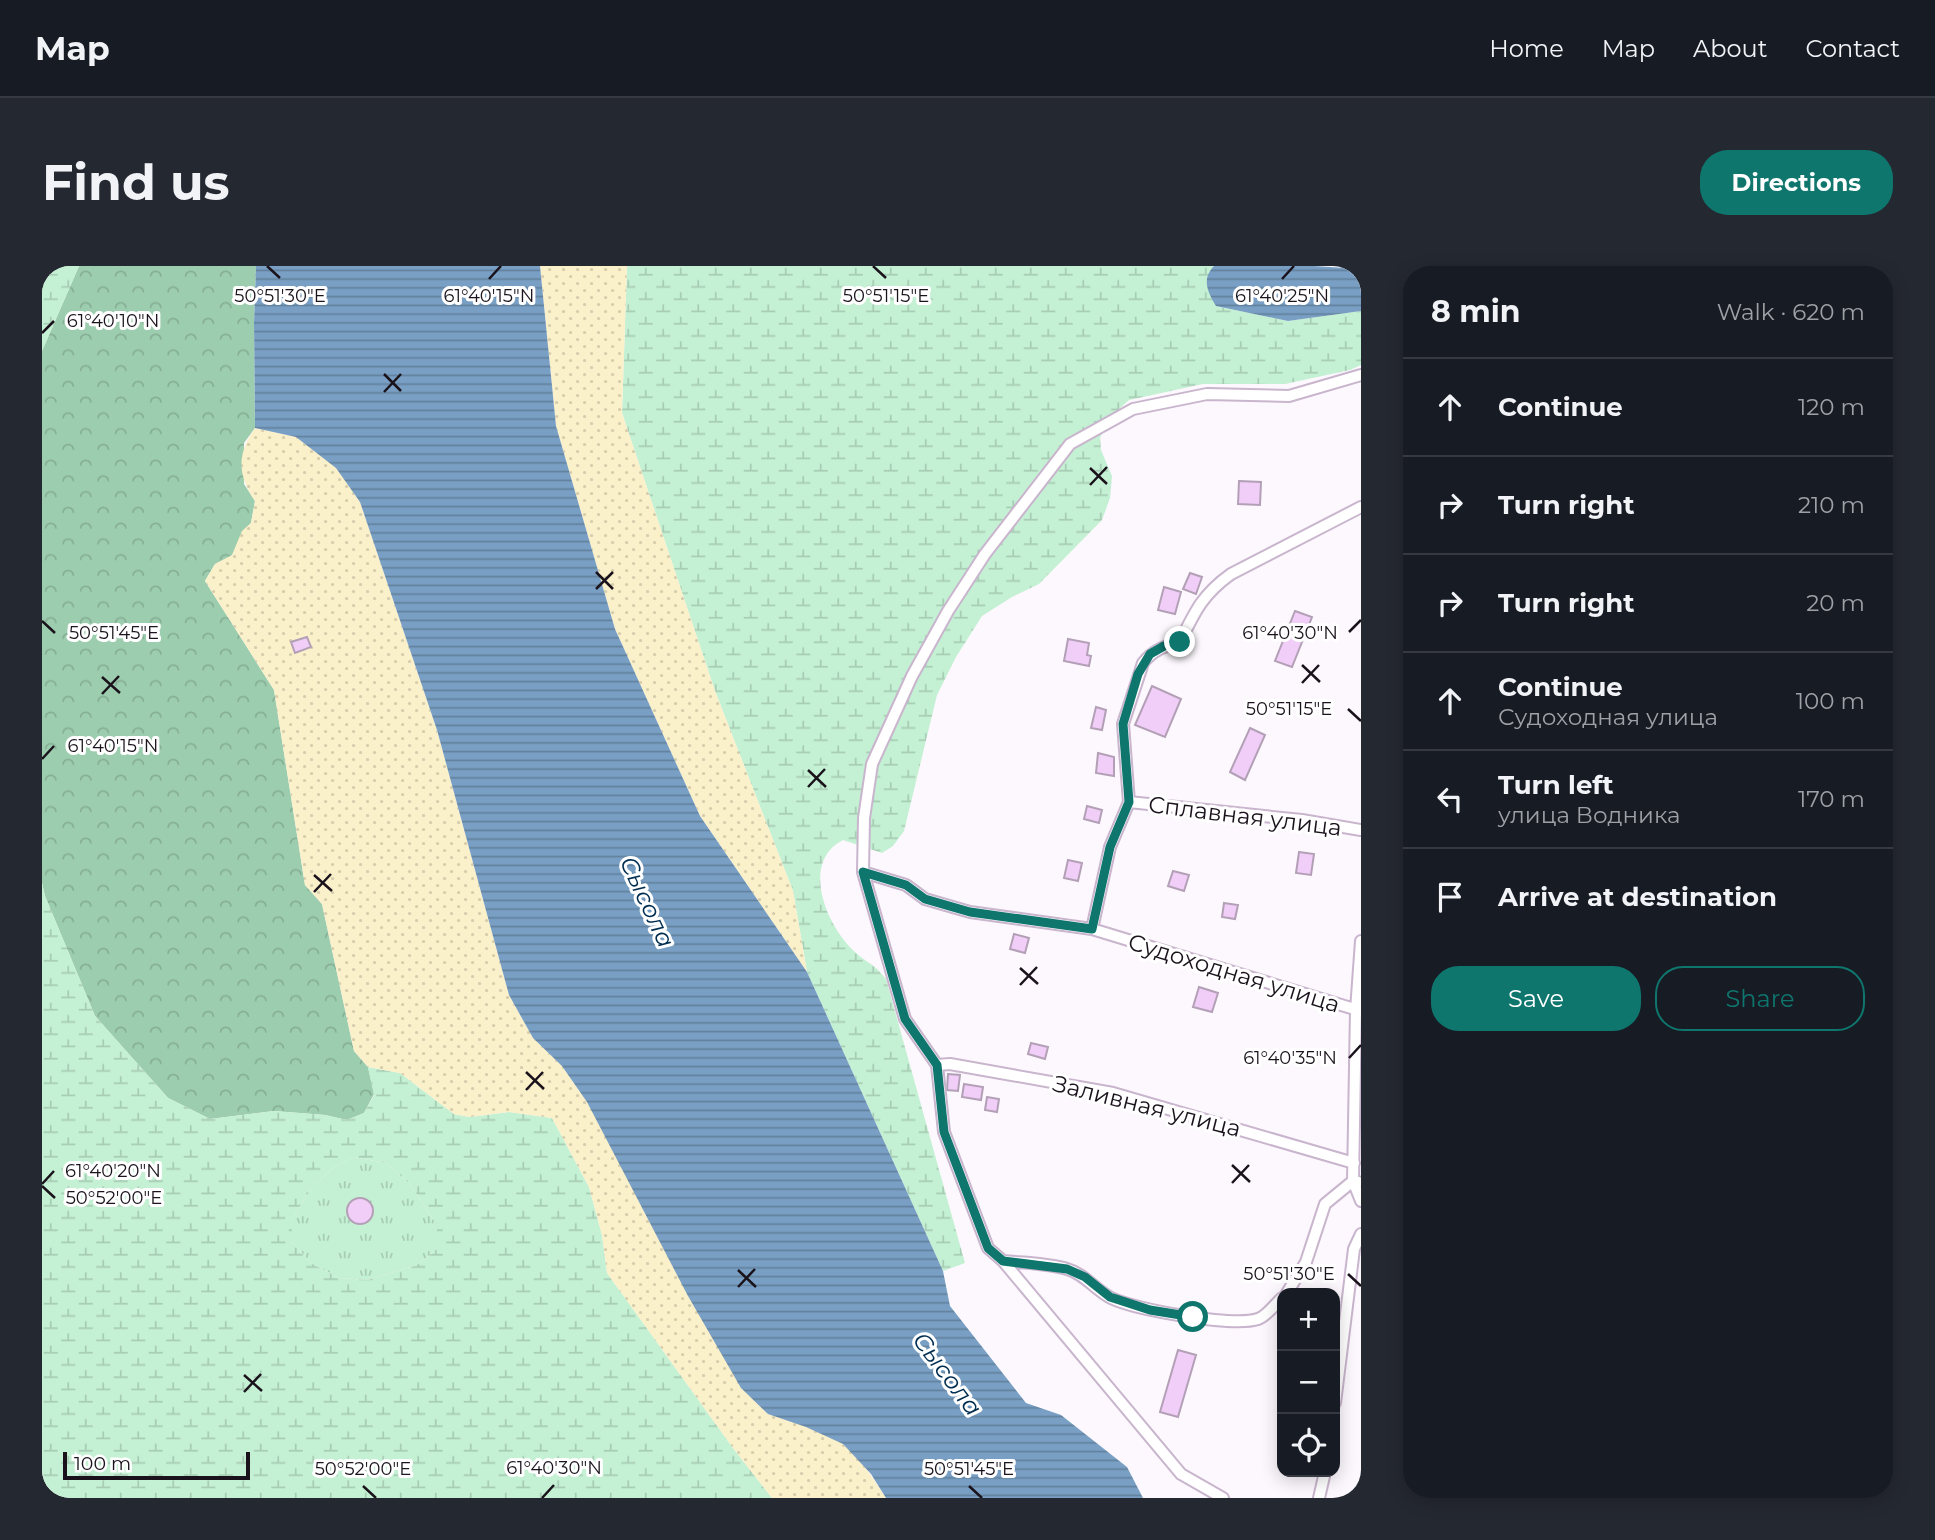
<!DOCTYPE html>
<html lang="en">
<head>
<meta charset="utf-8">
<style>
	body { margin:0; font-family:Montserrat,sans-serif; background:#242831; color:#f1f3f6 }
	.controls { position:absolute; right:21px; bottom:21px; display:grid; overflow:hidden; border-radius:14px; box-shadow:0 4px 18px #0003 }
	.controls button { width:63px; height:63px; display:grid; place-items:center; padding:0; border:0; border-bottom:2px solid #363941; background:#171b24; color:#f1f3f6; font:35px sans-serif }
	.scale { position:absolute; left:21px; bottom:18px; width:187px; box-sizing:border-box; padding-left:7px; border:4px solid #1a131c; border-top:0; font-size:19px; line-height:24px; white-space:nowrap; color:#1a131c; -webkit-text-stroke:5px #fff; paint-order:stroke }
	.stop { position:absolute; width:21px; height:21px; margin:-16px; border:5px solid #0f766e; border-radius:50%; background:#fff }
	.stop.end { background:#0f766e; border-color:#fff; box-shadow:0 2px 7px #0008 }
	.list { margin:0; padding:0; list-style:none }
	h2 { display:flex; justify-content:space-between; align-items:center; height:91px; margin:0; padding:0 28px; font-size:30px }
	h2 small { font-size:23px; font-weight:400; color:#9ea1a6 }
	.list li { display:grid; grid-template-columns:46px 1fr auto; gap:21px; align-items:center; box-sizing:border-box; height:98px; padding:0 28px; border-top:2px solid #363941 }
	.list b { display:block; font-size:26px; white-space:nowrap }
	.list p { margin:0; font-size:23px; white-space:nowrap; color:#9ea1a6 }
	.list em { font-size:23px; font-style:normal; color:#9ea1a6 }
	.actions { display:flex; gap:14px; padding:21px 28px }
	.actions a { flex:1; padding:16px 0; border:2px solid #0f766e; border-radius:28px; text-align:center; font-size:24px; color:#0f766e }
	.actions .main { background:#0f766e; color:#fff }
	.icon { flex:none; width:38px; height:38px; fill:none; stroke:currentColor; stroke-width:2; stroke-linecap:round; stroke-linejoin:round }
	.map { position:relative; flex:none; width:1319px; height:1232px; overflow:hidden; border-radius:28px }
	header { display:flex; align-items:center; gap:42px; box-sizing:border-box; height:98px; padding:0 35px; background:#171b24; border-bottom:2px solid #363941 }
	header strong { font-size:33px }
	nav { display:flex; gap:38px; margin-inline-start:auto; font-size:24px }
	.intro { display:flex; align-items:center; justify-content:space-between; box-sizing:border-box; height:168px; padding:0 42px }
	h1 { margin:0; font-size:49px }
	.button { padding:18px 32px; border-radius:28px; background:#0f766e; color:#fff; font-size:24px; font-weight:700 }
	main { display:flex; gap:42px; padding:0 42px }
	aside { flex:1; background:#171b24; border-radius:28px; box-shadow:0 4px 18px #0003 }
	.map>svg:first-child { display:block }
</style>
</head>
<body>
<header>
<strong>Map</strong>
<nav><a>Home</a><a>Map</a><a>About</a><a>Contact</a></nav>
</header>
<div class="intro"><h1>Find us</h1><a class="button">Directions</a></div>
<main>
<div class="map">
<svg width="1319" height="1232" viewBox="0 0 1319 1232">
	<defs>
		<pattern id="grass-tufts" width="24" height="20" patternUnits="userSpaceOnUse" patternTransform="scale(1.75)"><rect width="24" height="20" fill="#c4f0d3"/><path d="M3 7l-1-3M5 7V3M7 7l1-3M15 17l-1-3M17 17v-4M19 17l1-3" fill="none" stroke="#a8cdb5"/></pattern>
		<pattern id="forest-crowns" width="20" height="18" patternUnits="userSpaceOnUse" patternTransform="scale(1.75)"><rect width="20" height="18" fill="#9ccdae"/><path d="M2 6a3 3 0 1 1 6 0M12 15a3 3 0 1 1 6 0" fill="none" stroke="#86af95"/></pattern>
		<pattern id="wetland-marsh" width="20" height="14" patternUnits="userSpaceOnUse" patternTransform="scale(1.75)"><rect width="20" height="14" fill="#c4f0d3"/><path d="M1 5h8M5 5V1M11 12h8M15 12V8" fill="none" stroke="#a8cdb5"/></pattern>
		<pattern id="sand-dots" width="8" height="8" patternUnits="userSpaceOnUse" patternTransform="scale(1.75)"><rect width="8" height="8" fill="#faf0ca"/><path d="M2 2h.1M6 6h.1" fill="none" stroke="#d6cdad" stroke-width="1.8" stroke-linecap="round"/></pattern>
		<pattern id="water-rules" width="6" height="5" patternUnits="userSpaceOnUse" patternTransform="scale(1.75)"><rect width="6" height="5" fill="#79a0c4"/><path d="M0 2.5h6" fill="none" stroke="#62819e"/></pattern>
	</defs>
	<rect width="100%" height="100%" fill="#fcf8fd"/>
	<path fill="url(#grass-tufts)" d="M311,891L344,897L368,918L395,959V983L375,999L326,1014L297,1012L269,997L250,976V953L271,920L291,902Z"/>
	<path fill="url(#forest-crowns)" d="M37,0H214L212,57L213,162L202,177V218L213,235L209,257L200,266L190,290L173,298L163,315L232,424L263,619L280,638L312,785L326,801L332,828L322,847L305,854L283,849L232,845L168,853L126,832L53,750L3,630L0,617V85Z"/>
	<path fill="url(#wetland-marsh)" fill-rule="evenodd" d="M0,0H37L0,85Z
		M585,0H1172L1167,6L1174,40L1246,55L1319,45V99L1308,104L1243,118H1161L1087,134L1066,153L1058,172L1059,184L1070,210L1068,232L1060,254L997,318L970,331L940,350L914,391L895,429L862,565L851,580L840,587L801,574C758,596 784,659 812,685C824,697 832,697 844,713L923,997L901,1005L765,706L751,625L673,425L580,147Z
		M0,617L3,630L53,750L126,832L168,853L232,845L283,849L305,854L322,847L332,829L326,801L358,807L412,848L428,851L467,846L510,852L547,921L560,969L565,1007L691,1182L730,1232H0ZM311,891L344,897L368,918L395,959V983L375,999L326,1014L297,1012L269,997L250,976V953L271,920L291,902Z"/>
	<path fill="url(#sand-dots)" d="M498,0H585L580,147L673,425L751,625L765,706L658,550L573,363L514,160Z
		M213,162L254,171L295,202L318,236L395,464L467,729L491,772L520,800L545,836L726,1148C749,1156 785,1165 803,1180C820,1195 832,1213 844,1232H730L691,1182L565,1007L560,969L547,921L510,852L467,846L428,851L412,848L358,807L326,801L312,785L280,638L263,619L232,424L163,315L173,298L190,289L200,265L209,257L213,235C195,208 195,188 213,162Z"/>
	<path fill="url(#water-rules)" d="M214,0H498L514,160L573,363L658,550L765,706L901,1005L908,1040L984,1137L1019,1149L1085,1201L1101,1232H844L829,1208L801,1178L764,1161L726,1148L699,1122L646,1030L545,836L520,800L491,772L467,729L395,464L318,236L294,202L254,171L213,162L212,57Z
		M1172,0H1272L1319,3V45L1246,55L1174,40C1166,27 1159,13 1172,0Z"/>
	<path fill="#f1cef8" stroke="#b3a0b7" stroke-width="2" d="M1197,215L1219,216L1218,239L1196,238Z
		M1148,307L1160,311L1154,328L1141,323Z
		M1122,321L1139,326L1133,348L1116,344Z
		M1253,345L1270,351L1250,401L1233,395Z
		M265,371L269,381L253,387L249,376Z
		M1026,373L1047,377L1045,389L1049,390L1047,400L1022,395Z
		M1110,420L1139,433L1123,471L1093,459Z
		M1054,441L1064,444L1060,464L1049,462Z
		M1208,462L1223,469L1203,514L1188,506Z
		M1056,487L1072,491V510L1054,507Z
		M1045,540L1060,544L1057,557L1042,553Z
		M1257,586L1272,588L1269,609L1254,607Z
		M1026,594L1040,597L1036,615L1022,612Z
		M1131,605L1147,609L1142,625L1126,620Z
		M1182,637L1196,639L1193,653L1180,651Z
		M972,668L987,672L983,687L968,683Z
		M1157,721L1176,727L1170,746L1151,741Z
		M989,777L1006,781L1003,793L986,788Z
		M906,808L918,809L916,825L905,824Z
		M922,818L941,821L939,834L920,831Z
		M945,831L957,833L955,846L943,844Z
		M305 945a13 13 0 1 1 26 0a13 13 0 1 1-26 0Z
		M1136,1084L1154,1089L1136,1151L1118,1146Z"/>
	<g fill="none" stroke-linecap="round" stroke-linejoin="round">
		<g stroke="#c9b5cd" stroke-width="14">
			<path id="street" d="M1087,536L1260,554L1319,564
				M821,606L864,619L883,633L928,646L1050,663L1319,745
				M1050,663L1068,581L1087,536L1081,458L1101,397C1111,384 1123,380 1138,376C1153,345 1161,328 1189,308L1319,241
				M1319,675L1314,744L1311,915L1319,935
				M895,799L908,798L1071,827L1312,897
				M961,995C982,997 1005,997 1025,1003C1043,1008 1053,1024 1069,1032C1094,1044 1191,1061 1216,1053C1225,1050 1233,1038 1240,1032
				M1245,1027L1264,996L1283,938L1311,915L1316,916
				M1293,1137L1312,983L1319,968
				M1181,1232L1139,1208L961,995L946,982L902,866L895,799L863,753L821,606L822,552L830,498L870,410L906,345L943,288L1028,178L1091,143L1165,128L1247,130L1319,109
				M1277,1232L1283,1206"/>
		</g>
		<use href="#street" stroke="#fff" stroke-width="10"/>
	</g>
	<g fill="none" stroke-linecap="round" stroke-linejoin="round">
		<path stroke="#0f766e" stroke-width="9" d="M1138,376L1122,380L1108,388L1096,408L1081,458L1087,536L1068,581L1050,663L928,646L883,633L864,619L821,606L863,753L895,799L902,866L946,982L961,995L1025,1003L1043,1011L1068,1031L1108,1044L1151,1051"/>
	</g>
	<path fill="none" stroke="#1a131c" stroke-width="2.5" d="M225,0L238,12M831,0L844,12M447,13L459,0M1240,13L1252,0M0,67L12,55M342,108L359,125M342,126L359,108M1048,202L1065,218M1048,219L1065,201M554,306L571,323M554,323L571,306M0,355L13,367M1307,366L1319,354M1260,399L1278,416M60,411L78,427M1260,417L1277,399M60,428L77,410M1306,443L1319,455M0,493L12,480M766,504L784,521M766,521L783,503M272,609L290,625M272,626L289,608M978,702L996,718M978,719L995,701M1307,792L1319,779M484,806L502,823M484,824L501,806M1190,899L1208,916M1190,917L1207,899M0,918L12,905M0,920L13,932M696,1004L714,1021M1306,1008L1319,1020M696,1021L713,1003M202,1109L220,1125M202,1126L219,1108M321,1220L334,1232M927,1220L940,1232M500,1232L512,1219"/>
	<g text-anchor="middle" stroke-width="6" stroke-linejoin="round" paint-order="stroke">
		<g font-size="23" fill="#1a131c" stroke="#fff">
			<text transform="translate(1203 550) rotate(7)" y="8">Сплавная улица</text>
			<text transform="translate(1192 707) rotate(17)" y="8">Судоходная улица</text>
			<text transform="translate(1105 840) rotate(14)" y="8">Заливная улица</text>
		</g>
		<g font-size="24" font-style="italic" fill="#002e51" stroke="#fff">
			<text transform="translate(605 636) rotate(65)" y="8">Сысола</text>
			<text transform="translate(905 1108) rotate(53)" y="8">Сысола</text>
		</g>
	</g>
	<g font-size="18" text-anchor="middle" fill="#1a131c" stroke="#fff" stroke-width="6" stroke-linejoin="round" paint-order="stroke">
		<text x="238" y="36">50°51'30"E</text>
		<text x="844" y="36">50°51'15"E</text>
		<text x="447" y="36">61°40'15"N</text>
		<text x="1240" y="36">61°40'25"N</text>
		<text x="71" y="61">61°40'10"N</text>
		<text x="1248" y="373">61°40'30"N</text>
		<text x="72" y="373">50°51'45"E</text>
		<text x="1247" y="449">50°51'15"E</text>
		<text x="71" y="486">61°40'15"N</text>
		<text x="1248" y="798">61°40'35"N</text>
		<text x="71" y="911">61°40'20"N</text>
		<text x="72" y="938">50°52'00"E</text>
		<text x="1247" y="1014">50°51'30"E</text>
		<text x="512" y="1208">61°40'30"N</text>
		<text x="321" y="1209">50°52'00"E</text>
		<text x="927" y="1209">50°51'45"E</text>
	</g>
</svg>
<div class="controls">
<button>+</button>
<button>−</button>
<button><svg class="icon" aria-label="locate" viewBox="0 0 24 24"><circle cx="12" cy="12" r="6"/><path d="M12 2v4M12 18v4M2 12h4M18 12h4"/></svg></button>
</div>
<div class="scale">100 m</div>
<div class="stop" style="left:1151px;top:1051px"></div>
<div class="stop end" style="left:1138px;top:376px"></div>
</div>
<aside>
<h2>8 min<small>Walk · 620 m</small></h2>
<ul class="list">
<li><svg class="icon" aria-label="ahead" viewBox="0 0 24 24"><path d="M12 20V5M6 11l6-6 6 6"/></svg><div><b>Continue</b></div><em>120 m</em></li>
<li><svg class="icon" aria-label="right" viewBox="0 0 24 24"><path d="M7 20v-9h11M14 6l5 5-5 5"/></svg><div><b>Turn right</b></div><em>210 m</em></li>
<li><svg class="icon" aria-label="right" viewBox="0 0 24 24"><path d="M7 20v-9h11M14 6l5 5-5 5"/></svg><div><b>Turn right</b></div><em>20 m</em></li>
<li><svg class="icon" aria-label="ahead" viewBox="0 0 24 24"><path d="M12 20V5M6 11l6-6 6 6"/></svg><div><b>Continue</b><p>Судоходная улица</p></div><em>100 m</em></li>
<li><svg class="icon" aria-label="left" viewBox="0 0 24 24"><path d="M17 20v-9H6M10 6l-5 5 5 5"/></svg><div><b>Turn left</b><p>улица Водника</p></div><em>170 m</em></li>
<li><svg class="icon" aria-label="arrive" viewBox="0 0 24 24"><path d="M6 21V4h12l-3 4 3 4H6"/></svg><div><b>Arrive at destination</b></div></li>
</ul>
<div class="actions"><a class="main">Save</a><a>Share</a></div>
</aside>
</main>
</body>
</html>
